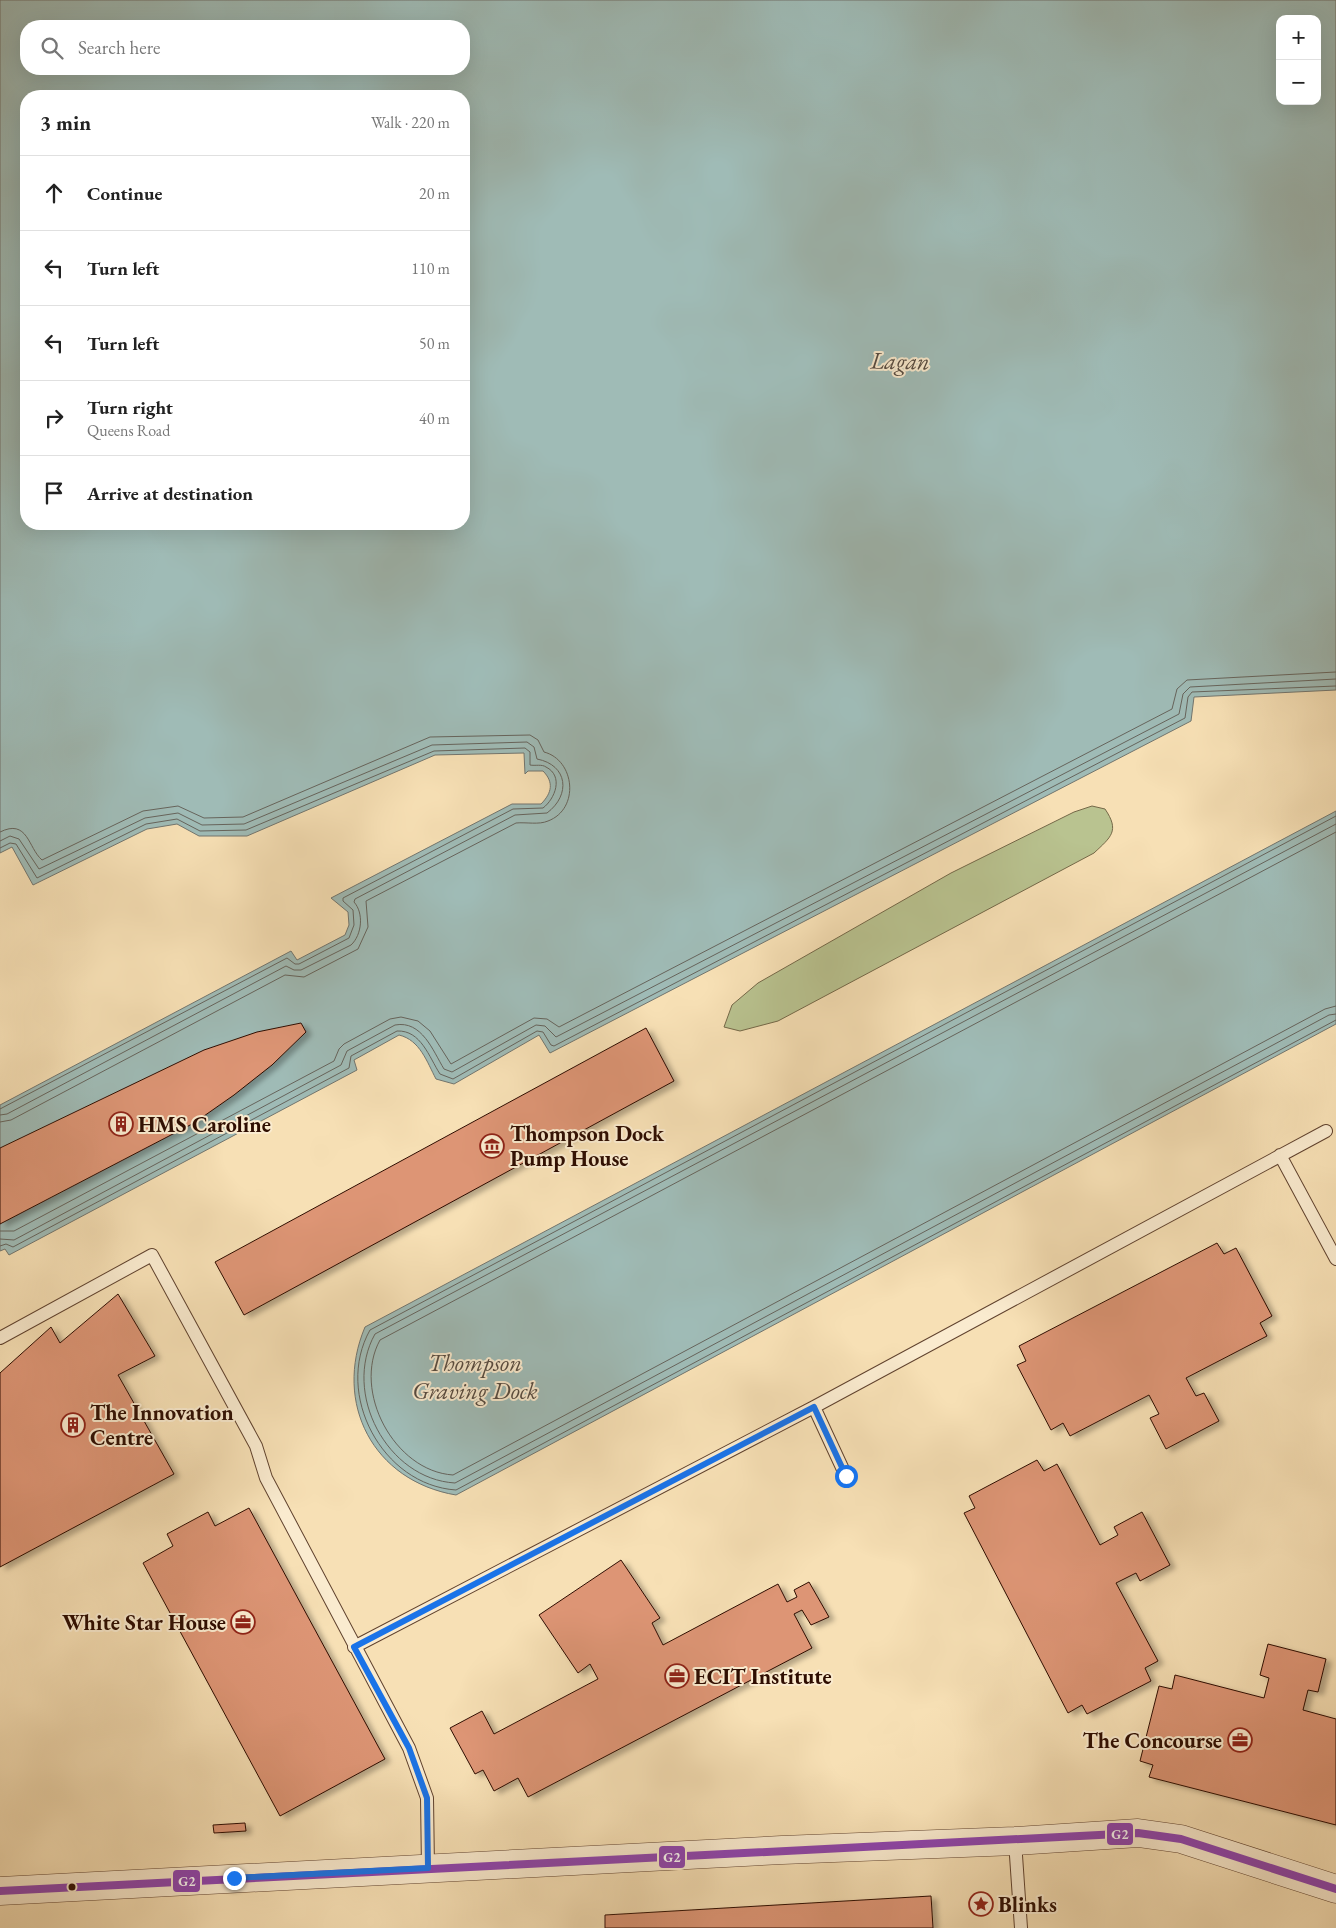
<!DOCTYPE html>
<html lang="en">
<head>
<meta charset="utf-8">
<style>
	body { margin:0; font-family:"EB Garamond",serif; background:#f6f6f6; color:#222 }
	.controls { position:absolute; right:15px; top:15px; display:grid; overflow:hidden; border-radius:10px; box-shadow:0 5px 20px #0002 }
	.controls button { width:45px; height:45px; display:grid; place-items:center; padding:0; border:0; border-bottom:1px solid #e0e0e0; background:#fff; color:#222; font:25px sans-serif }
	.stop { position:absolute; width:15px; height:15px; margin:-11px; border:4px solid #1a73e8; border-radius:50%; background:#fff }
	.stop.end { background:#1a73e8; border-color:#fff; box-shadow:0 1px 5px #0008 }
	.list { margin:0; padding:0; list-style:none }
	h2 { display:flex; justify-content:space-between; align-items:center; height:65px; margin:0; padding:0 20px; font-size:21px }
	h2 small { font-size:16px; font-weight:400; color:#767676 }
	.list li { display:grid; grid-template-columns:32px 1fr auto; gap:15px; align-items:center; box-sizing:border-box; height:75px; padding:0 20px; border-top:1px solid #e0e0e0 }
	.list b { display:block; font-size:19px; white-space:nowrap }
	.list p { margin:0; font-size:16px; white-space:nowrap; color:#767676 }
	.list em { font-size:16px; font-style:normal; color:#767676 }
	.icon { flex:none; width:28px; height:28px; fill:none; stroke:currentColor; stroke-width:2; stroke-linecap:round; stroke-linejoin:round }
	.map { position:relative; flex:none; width:1336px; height:1928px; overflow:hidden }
	.search { position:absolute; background:#fff; box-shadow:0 5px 20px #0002; left:20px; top:20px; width:450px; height:55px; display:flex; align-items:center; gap:12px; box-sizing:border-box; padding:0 18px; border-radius:20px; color:#767676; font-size:19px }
	.panel { position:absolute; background:#fff; box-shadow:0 5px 20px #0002; left:20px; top:90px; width:450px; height:440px; border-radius:20px }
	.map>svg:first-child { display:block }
</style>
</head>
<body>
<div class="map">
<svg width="1336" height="1928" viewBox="0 0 1336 1928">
	<defs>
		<filter id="shadow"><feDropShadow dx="5.5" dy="3" stdDeviation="2.5" flood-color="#0004"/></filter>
	</defs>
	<rect width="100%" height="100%" fill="#f7e0b5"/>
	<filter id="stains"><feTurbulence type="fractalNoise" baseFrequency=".004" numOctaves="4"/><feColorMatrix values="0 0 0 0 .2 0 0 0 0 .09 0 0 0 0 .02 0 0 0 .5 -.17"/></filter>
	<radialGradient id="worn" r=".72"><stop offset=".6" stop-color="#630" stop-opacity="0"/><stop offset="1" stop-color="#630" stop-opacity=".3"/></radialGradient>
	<path fill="#b9c390" stroke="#746848" d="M1092,806L1105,809C1120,831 1111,837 1094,853L778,1021L740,1031L724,1027L732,1005L758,983L951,873L1074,812Z"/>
	<path fill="#9fbbb6" stroke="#72756e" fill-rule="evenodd" d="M0,0H1336V690L1194,697L1191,721L550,1053L539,1035L454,1084L436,1079C427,1062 420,1040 399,1035L354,1060L357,1070L9,1255L5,1249L0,1251V1105L291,951L297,960L345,935L349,925L348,912L331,898L512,804H541C552,793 554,782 543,771H528L525,774L524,753L435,755L247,836H199L177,824L147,829L33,885L12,847L0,853ZM1280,19H1317V101H1280ZM26,26H464V69H26ZM26,96H464V524H26Z
		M1336,811V1024L456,1495C373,1481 333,1403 365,1327Z"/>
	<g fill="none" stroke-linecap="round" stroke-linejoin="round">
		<path stroke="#66645c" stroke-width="1" d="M1336,816L370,1330C334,1394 382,1485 456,1490L1336,1020
			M1336,824L375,1334C342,1393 387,1479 455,1483L1329,1015L1336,1014
			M0,832C28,818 28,848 42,860L143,811L178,806L204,818L243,817L430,737L530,735L538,740L544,752C575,760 580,809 548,821C539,825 526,822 516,823L366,901L368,927L358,949L304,977L285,975L11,1120L0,1122
			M1336,832L380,1340C352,1391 394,1471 453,1475L1325,1009L1336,1006
			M0,841L10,836L19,839L39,869L145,818L178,813L202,825L244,824L432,745L527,742L534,747L537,759C568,765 571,795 547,813L515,815L355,899L354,902C364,913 362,935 351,945L301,970H294L286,966L7,1114L0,1115
			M0,848L10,843L16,844L37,878L146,824L177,819L200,831L246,830L434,751L525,748L530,752V765C535,766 542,764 546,767C564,776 555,799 543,808L513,809L343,898V901L353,910L354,925L349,938L299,964H295L287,958L0,1109
			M0,1231H14L334,1061L339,1049L344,1044L390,1019L401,1017L418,1021L430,1031L451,1064L534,1018L547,1019L559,1027L1172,709L1177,689L1187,680L1336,672
			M0,1239L14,1240L341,1065L347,1051L395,1025C422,1020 433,1051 444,1069L452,1072L536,1025L545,1026L556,1037L1179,714L1183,694L1190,687L1336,679
			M0,1246L6,1244L13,1247L349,1068L351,1056L397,1031C421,1030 429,1057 440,1074L453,1079L537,1031L543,1032L551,1045L554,1046L1185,718L1188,697L1192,692L1336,686"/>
	</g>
	<path fill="#dd9575" stroke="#2e0d01" filter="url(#shadow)" d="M301,1023L306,1032L272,1065L234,1095L194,1123L0,1224V1148L204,1050L257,1032Z
		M646,1028L674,1081L244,1315L215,1262Z
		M1217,1243L1224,1254L1236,1248L1272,1316L1260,1323L1267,1336L1186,1378L1196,1396L1204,1393L1219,1421L1166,1449L1150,1418L1159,1414L1149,1395L1070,1436L1063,1423L1051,1430L1017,1365L1026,1361L1019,1346Z
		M118,1294L155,1356L118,1375L174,1474L0,1567V1373L51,1327L60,1343Z
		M1037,1460L1044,1471L1057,1464L1100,1545L1118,1535L1114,1527L1142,1512L1170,1565L1140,1581L1136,1573L1116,1583L1158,1661L1145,1668L1151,1681L1087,1714L1082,1705L1068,1713L964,1513L975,1508L969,1496Z
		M249,1508L385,1759L280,1816L143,1563L173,1546L167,1534L208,1512L215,1526Z
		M621,1560L660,1618L652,1623L663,1645L778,1584L787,1602L797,1597L794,1590L809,1582L829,1617L811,1625L802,1610L794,1614L812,1648L528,1797L518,1778L494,1791L483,1770L475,1774L450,1728L482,1711L494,1734L598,1679L590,1664L578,1673L539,1615Z
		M1268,1644L1326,1659L1318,1692L1308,1690L1303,1710L1336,1719V1825L1149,1777L1153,1765L1140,1761L1159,1686L1172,1689L1175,1675L1264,1698L1269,1678L1260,1675Z
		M245,1823L246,1831L214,1833L213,1825Z
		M931,1896L933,1928H605V1915Z"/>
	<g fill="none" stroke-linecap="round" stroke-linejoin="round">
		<g stroke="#60422e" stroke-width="14">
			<path id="service" d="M1280,1155L1336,1259
				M0,1338L152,1255L256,1446L266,1478L409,1748L427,1798L428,1868
				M814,1407L846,1476
				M354,1647L814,1407L1326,1131
				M1015,1841L1021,1928"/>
		</g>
		<g stroke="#60422e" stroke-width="29">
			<path id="tertiary" d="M0,1891L782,1850L1015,1841L1138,1833L1181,1839L1336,1889"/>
		</g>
		<use href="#service" stroke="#faebcf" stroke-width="12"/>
		<use href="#tertiary" stroke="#faebcf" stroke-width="28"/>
		<g stroke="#faebcf" stroke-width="11">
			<path id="bus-1" d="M0,1891L1138,1833L1181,1839L1336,1889"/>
		</g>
		<use href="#bus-1" stroke="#8e44ad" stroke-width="8"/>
	</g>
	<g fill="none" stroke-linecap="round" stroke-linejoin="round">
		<path stroke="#1a73e8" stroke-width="6" d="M234,1878L428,1868L427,1798L409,1748L354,1647L814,1407L846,1476"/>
	</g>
	<defs>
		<g id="building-ring" transform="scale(1.25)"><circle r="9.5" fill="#faebcf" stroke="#8f2418" stroke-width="1.5"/><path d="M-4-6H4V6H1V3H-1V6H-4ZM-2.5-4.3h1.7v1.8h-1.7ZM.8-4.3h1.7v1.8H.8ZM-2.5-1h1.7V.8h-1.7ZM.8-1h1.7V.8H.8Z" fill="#8f2418"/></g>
		<g id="museum-ring" transform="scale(1.25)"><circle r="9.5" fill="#faebcf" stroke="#8f2418" stroke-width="1.5"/><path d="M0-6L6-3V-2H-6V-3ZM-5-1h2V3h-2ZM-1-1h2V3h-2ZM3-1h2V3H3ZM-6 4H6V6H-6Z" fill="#8f2418"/></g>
		<g id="office-ring" transform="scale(1.25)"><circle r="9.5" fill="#faebcf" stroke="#8f2418" stroke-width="1.5"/><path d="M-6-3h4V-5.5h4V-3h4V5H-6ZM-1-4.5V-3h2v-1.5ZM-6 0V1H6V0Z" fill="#8f2418"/></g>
		<g id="sight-ring" transform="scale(1.25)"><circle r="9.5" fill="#faebcf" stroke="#8f2418" stroke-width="1.5"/><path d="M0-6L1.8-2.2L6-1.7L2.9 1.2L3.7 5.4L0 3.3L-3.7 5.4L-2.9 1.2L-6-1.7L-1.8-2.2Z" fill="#8f2418"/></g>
	</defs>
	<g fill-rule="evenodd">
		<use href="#building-ring" x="121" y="1124"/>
		<use href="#museum-ring" x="492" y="1146"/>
		<use href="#building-ring" x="73" y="1425"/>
		<use href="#office-ring" x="243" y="1622"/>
		<use href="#office-ring" x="677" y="1676"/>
		<use href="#office-ring" x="1240" y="1740"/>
		<use href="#sight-ring" x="981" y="1904"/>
	</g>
	<circle fill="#2e0d01" stroke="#faebcf" stroke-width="2" cx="72" cy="1887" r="4.5"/>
	<g text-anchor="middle" stroke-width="4" stroke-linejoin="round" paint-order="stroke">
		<g font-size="22" font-weight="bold" fill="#2e0d01" stroke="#faebcf" text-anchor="start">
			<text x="138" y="1132">HMS Caroline</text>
			<text x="510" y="1141">Thompson Dock<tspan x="510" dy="25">Pump House</tspan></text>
			<text x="90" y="1420">The Innovation<tspan x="90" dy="25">Centre</tspan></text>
			<text x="226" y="1630" text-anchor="end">White Star House</text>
			<text x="694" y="1684">ECIT Institute</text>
			<text x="1222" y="1748" text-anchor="end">The Concourse</text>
			<text x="998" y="1912">Blinks</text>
		</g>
		<g font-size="24" font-style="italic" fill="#564a40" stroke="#faebcf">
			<text transform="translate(900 361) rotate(1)" y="8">Lagan</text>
			<text x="475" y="1371">Thompson<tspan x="475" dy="28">Graving Dock</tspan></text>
		</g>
	</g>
	<g stroke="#faebcf" stroke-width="2">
		<rect x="1106" y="1822" width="28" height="24" rx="5" fill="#8e44ad"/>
		<rect x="658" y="1845" width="28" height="24" rx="5" fill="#8e44ad"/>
		<rect x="172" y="1869" width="29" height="24" rx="5" fill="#8e44ad"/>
	</g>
	<g font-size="14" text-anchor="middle" font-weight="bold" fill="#fff">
		<text x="1120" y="1839">G2</text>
		<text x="672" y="1862">G2</text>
		<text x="187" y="1886">G2</text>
	</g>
	<rect width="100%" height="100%" filter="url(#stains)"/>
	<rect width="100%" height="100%" fill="url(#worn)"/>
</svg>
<div class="controls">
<button>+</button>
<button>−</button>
</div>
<div class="stop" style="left:846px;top:1476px"></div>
<div class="stop end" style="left:234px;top:1878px"></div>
<div class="search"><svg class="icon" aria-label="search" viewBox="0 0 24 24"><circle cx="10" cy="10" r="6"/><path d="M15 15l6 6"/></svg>Search here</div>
<section class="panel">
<h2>3 min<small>Walk · 220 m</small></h2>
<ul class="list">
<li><svg class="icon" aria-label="ahead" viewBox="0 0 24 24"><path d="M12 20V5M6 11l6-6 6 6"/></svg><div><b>Continue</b></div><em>20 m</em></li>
<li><svg class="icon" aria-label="left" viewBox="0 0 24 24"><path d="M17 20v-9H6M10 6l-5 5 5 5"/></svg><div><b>Turn left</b></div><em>110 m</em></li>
<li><svg class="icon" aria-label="left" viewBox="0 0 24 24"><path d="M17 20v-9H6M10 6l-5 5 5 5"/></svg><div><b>Turn left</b></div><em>50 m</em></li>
<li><svg class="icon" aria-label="right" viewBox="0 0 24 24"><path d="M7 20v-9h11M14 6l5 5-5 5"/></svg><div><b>Turn right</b><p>Queens Road</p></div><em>40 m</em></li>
<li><svg class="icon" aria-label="arrive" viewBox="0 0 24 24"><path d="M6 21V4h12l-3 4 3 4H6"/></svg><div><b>Arrive at destination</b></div></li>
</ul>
</section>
</div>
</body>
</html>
